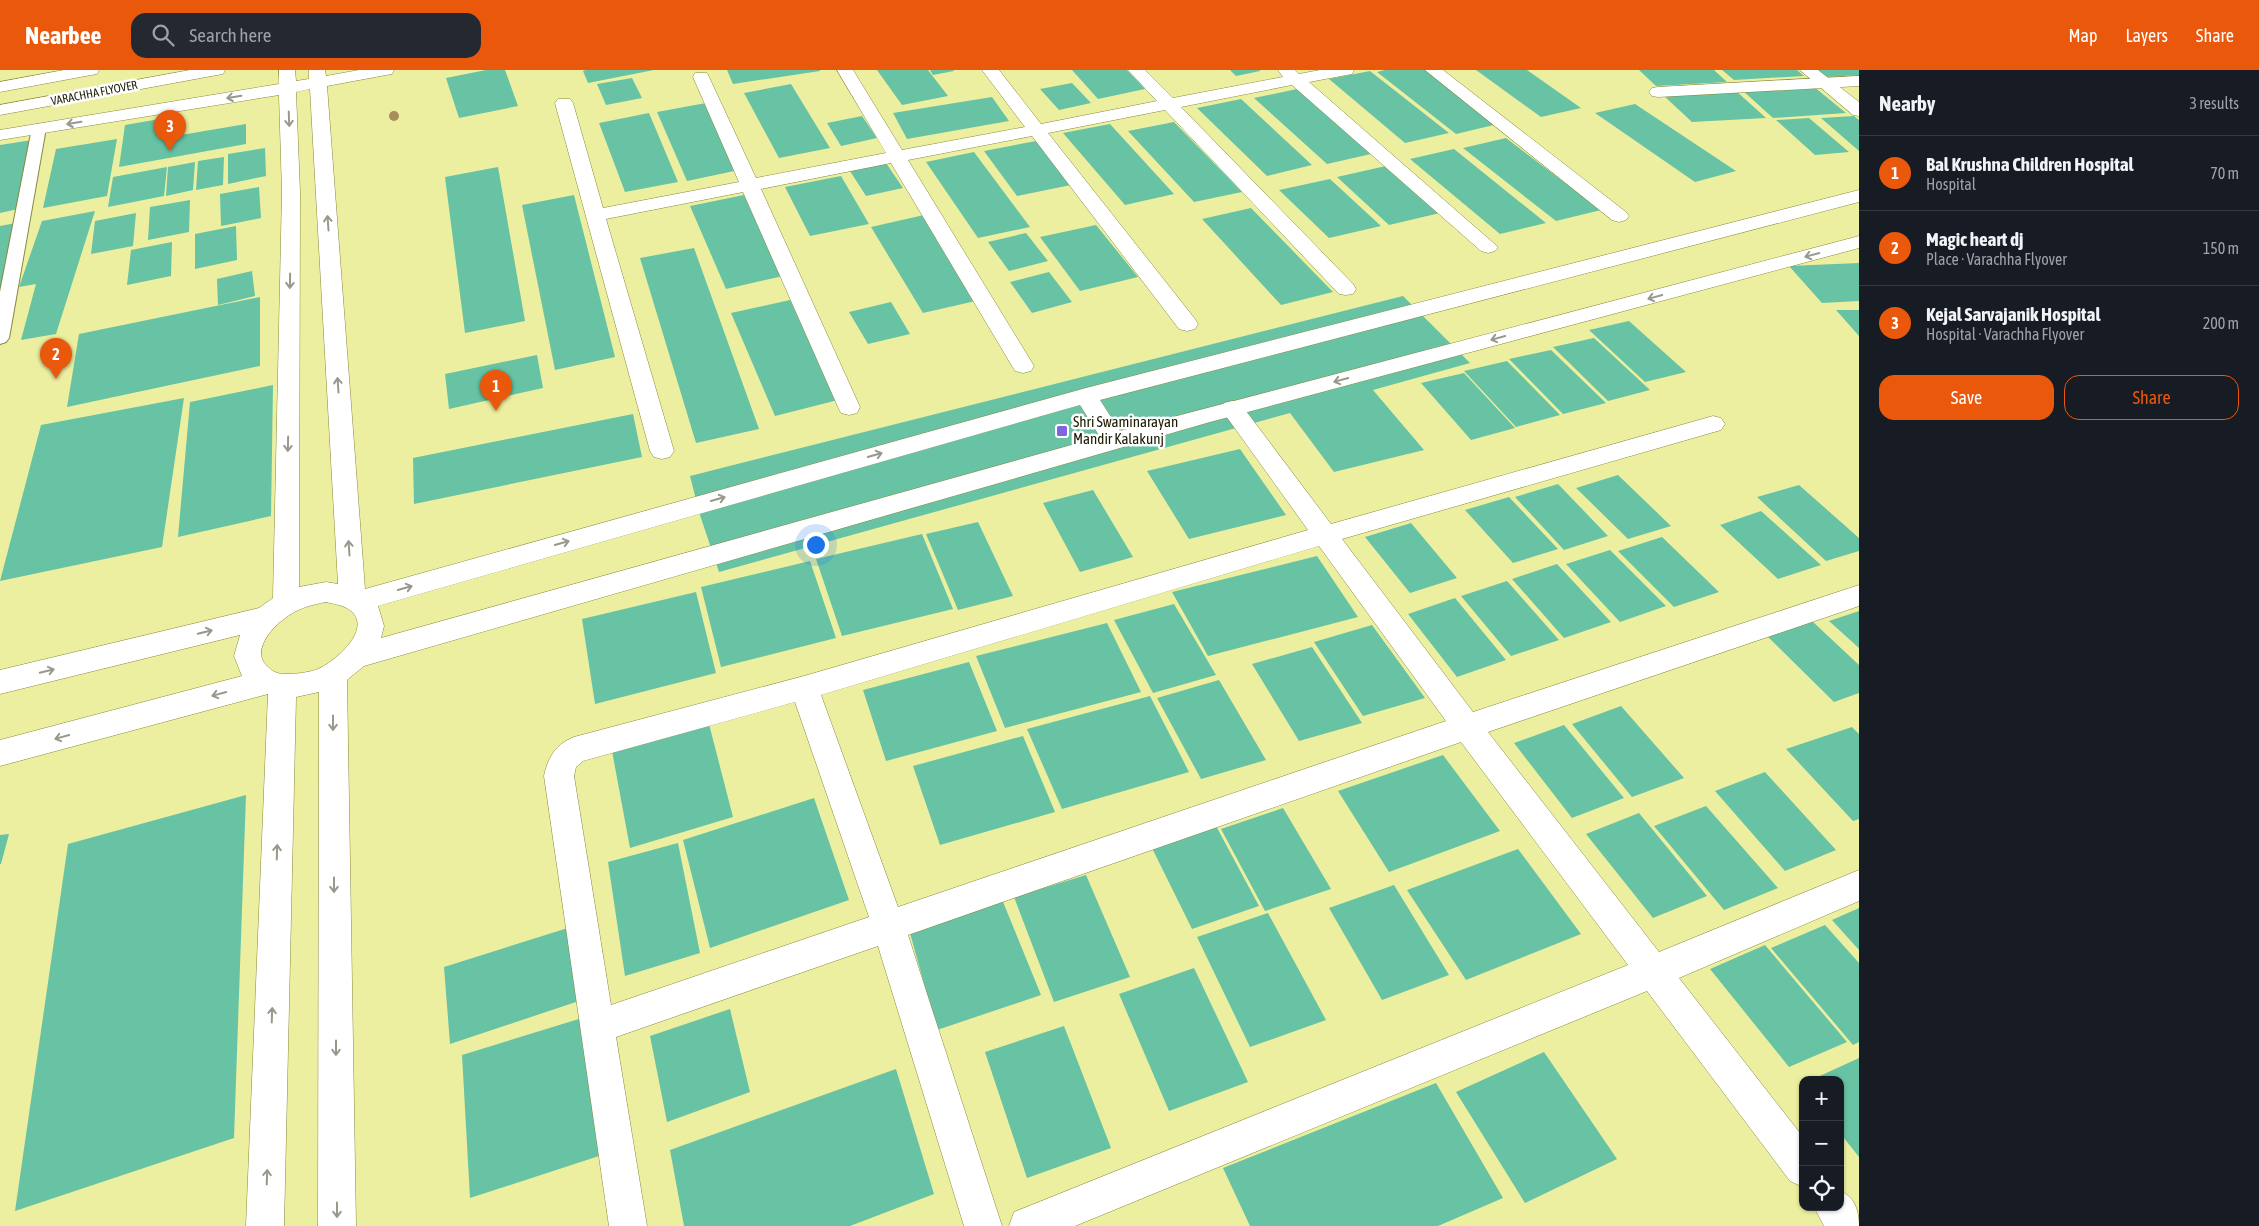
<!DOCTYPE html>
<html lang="en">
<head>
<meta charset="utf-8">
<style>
	body { margin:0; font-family:"Asap Condensed",sans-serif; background:#242831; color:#f1f3f6 }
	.controls { position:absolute; right:15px; bottom:15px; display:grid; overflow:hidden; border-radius:10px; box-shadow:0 1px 4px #0004 }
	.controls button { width:45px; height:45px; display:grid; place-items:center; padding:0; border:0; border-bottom:1px solid #363941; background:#171b24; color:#f1f3f6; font:25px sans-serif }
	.you { position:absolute; left:815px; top:474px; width:18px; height:18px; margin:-12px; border:4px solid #fff; border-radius:50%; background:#1a73e8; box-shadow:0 0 0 8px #1a73e833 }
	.badge { display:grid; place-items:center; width:32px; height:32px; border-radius:50%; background:#ea580c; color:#fff; font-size:16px; font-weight:700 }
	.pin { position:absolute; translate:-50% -41px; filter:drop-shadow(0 1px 2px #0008) }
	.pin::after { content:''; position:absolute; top:26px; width:18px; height:15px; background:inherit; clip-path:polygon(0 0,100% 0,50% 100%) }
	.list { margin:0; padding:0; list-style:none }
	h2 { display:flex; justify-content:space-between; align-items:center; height:65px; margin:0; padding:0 20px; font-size:21px }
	h2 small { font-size:16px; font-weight:400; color:#9ea1a6 }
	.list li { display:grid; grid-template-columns:32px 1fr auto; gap:15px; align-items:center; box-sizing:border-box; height:75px; padding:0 20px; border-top:1px solid #363941 }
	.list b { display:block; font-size:19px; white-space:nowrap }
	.list p { margin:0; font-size:16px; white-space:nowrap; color:#9ea1a6 }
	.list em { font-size:16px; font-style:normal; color:#9ea1a6 }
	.actions { display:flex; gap:10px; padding:15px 20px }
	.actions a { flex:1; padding:11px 0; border:1px solid #ea580c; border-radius:15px; text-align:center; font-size:18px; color:#ea580c }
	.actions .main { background:#ea580c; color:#fff }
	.icon { flex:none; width:28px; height:28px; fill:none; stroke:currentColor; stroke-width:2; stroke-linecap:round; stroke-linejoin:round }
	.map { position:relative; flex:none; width:1859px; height:1156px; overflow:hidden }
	header { display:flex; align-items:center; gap:30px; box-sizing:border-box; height:70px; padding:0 25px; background:#ea580c; color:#fff }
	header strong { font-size:24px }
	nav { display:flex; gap:28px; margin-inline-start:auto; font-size:18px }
	.search { width:350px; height:45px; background:#242831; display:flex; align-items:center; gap:12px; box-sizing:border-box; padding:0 18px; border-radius:15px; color:#9ea1a6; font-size:19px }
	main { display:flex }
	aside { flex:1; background:#171b24 }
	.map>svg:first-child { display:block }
</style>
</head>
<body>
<header>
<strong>Nearbee</strong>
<div class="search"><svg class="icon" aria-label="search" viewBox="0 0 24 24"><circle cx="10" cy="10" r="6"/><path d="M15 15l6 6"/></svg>Search here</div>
<nav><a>Map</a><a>Layers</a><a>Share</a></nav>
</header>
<main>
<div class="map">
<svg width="1859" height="1156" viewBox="0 0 1859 1156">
	<rect width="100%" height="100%" fill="#edefa0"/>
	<path fill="#67c3a4" d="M486,0H505L518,36L459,48L446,8Z
		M654,0L588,13L583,1L586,0Z
		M727,0H820V1L733,14Z
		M877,0H928L948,26L902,35Z
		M930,0H953L954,1L933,5Z
		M1072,0H1127L1145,19L1098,29Z
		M1230,0H1260V1L1236,6Z
		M1385,0H1426L1498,54L1456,64L1377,2Z
		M1476,0H1527L1581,38L1541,47Z
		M1639,0H1714L1727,12L1656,16Z
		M1722,0H1797L1804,6L1734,10Z
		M1815,0H1859V5L1824,7Z
		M1370,1L1449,63L1405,73L1329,9Z
		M632,8L642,28L606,35L597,14Z
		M1072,13L1091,33L1059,40L1040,19Z
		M791,14L830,78L779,88L744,23Z
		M1813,16L1846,43L1773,48L1742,20Z
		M1297,19L1371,84L1327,94L1254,28Z
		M1735,20L1766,48L1692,52L1663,25Z
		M992,27L1009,51L907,69L893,43Z
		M1241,29L1312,95L1267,106L1197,38Z
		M706,33L739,100L687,111L657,42Z
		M1635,34L1736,101L1695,112L1595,43Z
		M649,43L678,112L625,122L599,53Z
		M862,46L877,68L841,76L827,53Z
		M1854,46L1859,50V81L1821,48Z
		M171,47L169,67L246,54V74L119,97L125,55Z
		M1809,48L1849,82L1815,85L1776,50Z
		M1174,52L1242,122L1194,132L1128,61Z
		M1110,54L1174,124L1125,135L1063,63Z
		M1506,68L1601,140L1556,151L1463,78Z
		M117,69L107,126L43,138L56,79Z
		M32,70L18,139L0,143V75Z
		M1036,71L1071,115L1017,126L984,81Z
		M265,78L266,106L228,114V84Z
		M1454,79L1546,153L1500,164L1410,89Z
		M974,82L1030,157L978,168L926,92Z
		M224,87L223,115L196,120L198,91Z
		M195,92L193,120L166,126L168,97Z
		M886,93L903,118L866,126L850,101Z
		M1386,96L1440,143L1389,155L1337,107Z
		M167,97L164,126L108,137L113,107Z
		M498,97L525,251L465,263L445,107Z
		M841,106L869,154L810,166L785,117Z
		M1330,109L1381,156L1329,168L1279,120Z
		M259,117L261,148L221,156L220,124Z
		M574,125L615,287L555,300L522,135Z
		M744,125L783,206L726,219L690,136Z
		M190,130L189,162L148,170L150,137Z
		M1251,138L1333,222L1281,235L1202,149Z
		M95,141L56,264L21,270L36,214L19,217L42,151Z
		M136,143L133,176L91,184L95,151Z
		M924,145L980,230L923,243L871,157Z
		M16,153L4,216L0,217V156Z
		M1096,155L1138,207L1080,221L1040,167Z
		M236,156L237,190L195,199V164Z
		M1026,163L1048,191L1009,201L988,172Z
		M172,172L171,206L127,215L131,180Z
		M694,178L759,359L696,373L640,188Z
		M1859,193V231L1822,233L1789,196Z
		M252,201L255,226L218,235L217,209Z
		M1049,202L1072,232L1032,243L1010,212Z
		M1403,226L1470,293L1373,320L1424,380L1334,402L1290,343L719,502L700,445L690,406Z
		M260,227V296L67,337L79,264Z
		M790,230L838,330L775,346L731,243Z
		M891,232L910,264L868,274L849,242Z
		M1836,240H1859V266Z
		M1629,251L1686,302L1645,312L1589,260Z
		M1594,268L1650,320L1608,331L1553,277Z
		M1551,280L1606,333L1563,344L1509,289Z
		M537,285L543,318L449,339L445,304Z
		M1507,291L1560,345L1516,357L1464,301Z
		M1464,303L1515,358L1471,370L1421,313Z
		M273,315L271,446L178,467L190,332Z
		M184,328L162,477L0,511L41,355Z
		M633,344L642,387L414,434L413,388Z
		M1240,379L1286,445L1189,469L1147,401Z
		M1618,405L1671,456L1628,469L1576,418Z
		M1558,414L1608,466L1564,480L1515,427Z
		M1799,415L1859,468V481L1826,491L1757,427Z
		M1093,420L1133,487L1080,502L1043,433Z
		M1509,427L1558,479L1513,493L1465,440Z
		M1761,441L1821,495L1778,509L1720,455Z
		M978,452L1013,526L958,540L926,464Z
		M1411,453L1457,508L1410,523L1365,467Z
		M922,464L953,539L842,566L816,489Z
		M1662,467L1719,522L1674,537L1618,481Z
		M1610,480L1666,536L1620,552L1566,494Z
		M1317,486L1358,547L1208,586L1172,522Z
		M810,491L836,568L721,597L701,517Z
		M1557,494L1611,552L1564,568L1512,509Z
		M1507,511L1559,570L1511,586L1461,526Z
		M696,522L716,603L595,634L582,549Z
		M1455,528L1506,590L1457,607L1408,544Z
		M1174,534L1216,605L1153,623L1114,550Z
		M1859,541V578L1829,551Z
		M1812,551L1859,595V623L1834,632L1768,567Z
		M1107,553L1141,622L1005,658L976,586Z
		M1372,555L1425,628L1363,646L1314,572Z
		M1312,577L1362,653L1299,671L1252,594Z
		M969,592L997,661L886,691L863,620Z
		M1219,610L1266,690L1201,709L1157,628Z
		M1150,626L1189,702L1062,739L1027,659Z
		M1621,636L1684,708L1632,727L1572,654Z
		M709,654L733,747L630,778L612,681Z
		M1564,655L1624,728L1572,748L1514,673Z
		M1852,657L1859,664V749L1853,751L1786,679Z
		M1023,666L1055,742L940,775L913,696Z
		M1443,685L1500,761L1389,802L1338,721Z
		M1765,702L1836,780L1785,801L1715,721Z
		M246,725L234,1068L15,1141L68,774Z
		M814,728L849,830L710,878L683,770Z
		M1706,736L1778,818L1724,840L1654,756Z
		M1283,738L1331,819L1265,841L1221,759Z
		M1639,743L1707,826L1653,848L1586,764Z
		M1215,754L1259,836L1192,859L1150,774Z
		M9,764L1,794H0V765Z
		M678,773L700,883L625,906L608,792Z
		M1518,779L1581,864L1466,910L1407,820Z
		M1086,805L1130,907L1054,932L1014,827Z
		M1394,815L1449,905L1382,930L1329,838Z
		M999,822L1041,925L937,960L908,856Z
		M1859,838V880L1832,850Z
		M1268,843L1326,950L1250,977L1197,867Z
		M1825,855L1859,893V972L1853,975L1771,878Z
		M571,857L582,930L450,974L444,897Z
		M1765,875L1847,972L1789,997L1710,899Z
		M1194,898L1248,1012L1169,1041L1119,924Z
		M730,939L750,1022L667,1052L650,966Z
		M582,948L599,1086L470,1128L462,985Z
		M1064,956L1111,1078L1027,1108L985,982Z
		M1544,982L1617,1089L1525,1133L1456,1022Z
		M1859,988V1087L1840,1063V1010H1811Z
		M896,999L934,1124L850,1156H684L670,1080Z
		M1436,1013L1503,1128L1438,1156H1250L1223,1098Z"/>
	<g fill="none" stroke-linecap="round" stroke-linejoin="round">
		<g stroke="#88883b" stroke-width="2">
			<path id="service" d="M39,54L46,58L9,268L6,272L0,274V222L32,58Z"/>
		</g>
		<g stroke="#88883b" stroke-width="1">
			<path id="minor" d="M837,0H853L902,80L1025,57L982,0H999L1041,54L1157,31L1128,0H1145L1173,28L1283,7L1278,0H1295L1299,4L1320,0H1354L1352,4L1309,12L1498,177L1495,181L1488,183L1481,181L1292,15L1181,37L1353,214L1356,219L1353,224L1346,225L1339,224L1165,40L1048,63L1195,249L1198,254L1195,259L1187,261L1179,259L1032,66L908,90L1034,296L1031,301L1023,303L1015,301L1012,296L891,93L761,119L860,337L857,343L849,345L841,343L838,337L743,122L606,149L674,381L670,387L662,389L654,387L650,381L555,33L558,29H570L573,33L603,138L739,112L693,7L695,3H707L709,7L756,108L886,83Z
				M1425,0H1443L1626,142L1629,146L1626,150L1619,152L1612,150Z
				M1859,6V16L1658,27L1652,26L1649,22L1652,18L1658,17Z
				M1232,331L1240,333L1331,454L1713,346L1721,348L1725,354L1721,360L1342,469L1473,642L1859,515V536L1488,662L1659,882L1859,800V831L1679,908L1803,1067V1117L1790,1111L1647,921L1075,1156H1009L1014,1142L1628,895L1461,672L908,865L1002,1156H964L878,876L616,967L647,1156H609L544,706C548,687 556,674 574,667L804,606L1308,460L1221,339L1224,333ZM1319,476L1446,651L898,837L821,625ZM795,632L869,847L611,935L574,706L576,697L583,691Z
				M1840,1121C1855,1127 1859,1141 1859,1156H1824L1814,1137H1840Z"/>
		</g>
		<g stroke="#88883b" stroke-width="1">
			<path id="tertiary" d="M64,0H99L97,4L91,5L0,22V12Z
				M279,0H295L296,11L309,9V0H325L326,6L359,0H394L392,4L386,5L327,16L365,519L1086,318L1859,120V132L1100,330L1120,361L1859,166V178L1210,352L364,596L347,610L356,1156H318L319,622L296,627L284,1156H246L268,624L0,696V670L242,606L234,586L240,565L0,624V600L259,538L273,528L282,122L279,25L0,70V60L279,14ZM310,19L338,514L326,512L299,517L300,122L296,22ZM1080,335L1100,367L381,568L384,556L378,536ZM326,532C334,534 344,535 351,541C373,560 334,592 318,599C308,603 295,604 284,604C277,604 272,601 267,596C251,582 271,558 284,549C296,539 310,535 326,532Z
				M1800,0H1818L1859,32V46L1853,45Z"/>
		</g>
		<g stroke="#88883b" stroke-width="1">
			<path id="primary" d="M190,0H225L223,4L217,5L0,45V35Z"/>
		</g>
		<use href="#service" fill="#fff" fill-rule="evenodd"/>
		<use href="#minor" fill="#fff" fill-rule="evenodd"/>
		<use href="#tertiary" fill="#fff" fill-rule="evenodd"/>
		<use href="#primary" fill="#fff" fill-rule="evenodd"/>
	</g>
	<circle fill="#a78e5b" cx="394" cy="46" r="5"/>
	<defs><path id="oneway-shaft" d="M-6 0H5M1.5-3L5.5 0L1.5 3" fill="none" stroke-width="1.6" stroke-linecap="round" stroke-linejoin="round" transform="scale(1.25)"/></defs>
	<g stroke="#98988c">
		<use href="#oneway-shaft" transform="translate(234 27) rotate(171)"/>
		<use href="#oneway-shaft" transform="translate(289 49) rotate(88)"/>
		<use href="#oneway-shaft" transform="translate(74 53) rotate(171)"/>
		<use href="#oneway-shaft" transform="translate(328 153) rotate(-94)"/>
		<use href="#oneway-shaft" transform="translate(1812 185) rotate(165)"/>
		<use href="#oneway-shaft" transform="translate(290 211) rotate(91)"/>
		<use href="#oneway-shaft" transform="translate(1655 227) rotate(165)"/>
		<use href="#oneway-shaft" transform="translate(1498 268) rotate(165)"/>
		<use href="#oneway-shaft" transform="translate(1341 310) rotate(165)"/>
		<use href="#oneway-shaft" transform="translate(338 315) rotate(-94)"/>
		<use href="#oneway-shaft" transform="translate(288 374) rotate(91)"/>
		<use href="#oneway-shaft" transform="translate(875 385) rotate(-16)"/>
		<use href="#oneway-shaft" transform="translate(718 429) rotate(-16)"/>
		<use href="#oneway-shaft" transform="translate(562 473) rotate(-16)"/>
		<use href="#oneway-shaft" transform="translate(349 478) rotate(-94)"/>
		<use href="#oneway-shaft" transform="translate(405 518) rotate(-16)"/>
		<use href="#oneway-shaft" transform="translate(205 562) rotate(-14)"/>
		<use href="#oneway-shaft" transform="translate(47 601) rotate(-14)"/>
		<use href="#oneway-shaft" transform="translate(219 624) rotate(165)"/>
		<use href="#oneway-shaft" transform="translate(333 653) rotate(90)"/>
		<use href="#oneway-shaft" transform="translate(62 667) rotate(165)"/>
		<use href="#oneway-shaft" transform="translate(277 782) rotate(-88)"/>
		<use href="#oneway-shaft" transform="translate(334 815) rotate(90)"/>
		<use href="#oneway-shaft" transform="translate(272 945) rotate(-88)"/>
		<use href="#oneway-shaft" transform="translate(336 978) rotate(90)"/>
		<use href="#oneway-shaft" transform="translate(267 1107) rotate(-88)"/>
		<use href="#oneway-shaft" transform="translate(337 1140) rotate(90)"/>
	</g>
	<rect fill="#7f66e1" stroke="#fff" stroke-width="2" x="1056" y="355" width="12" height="12" rx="2.5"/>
	<g text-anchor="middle" stroke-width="5" stroke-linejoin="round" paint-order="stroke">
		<g font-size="12" fill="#1b1b00" stroke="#fff">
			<text transform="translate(94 23) rotate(-11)" y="4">VARACHHA FLYOVER</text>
		</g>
		<g font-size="15" fill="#1b1b00" stroke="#fff" text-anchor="start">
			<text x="1073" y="357">Shri Swaminarayan<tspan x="1073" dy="17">Mandir Kalakunj</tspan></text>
		</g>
	</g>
</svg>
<div class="controls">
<button>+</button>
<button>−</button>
<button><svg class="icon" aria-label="locate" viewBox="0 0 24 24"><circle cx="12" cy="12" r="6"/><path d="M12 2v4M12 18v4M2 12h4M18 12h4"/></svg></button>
</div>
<div class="you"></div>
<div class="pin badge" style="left:496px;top:341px">1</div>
<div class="pin badge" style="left:56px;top:309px">2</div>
<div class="pin badge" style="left:170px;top:81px">3</div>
</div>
<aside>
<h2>Nearby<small>3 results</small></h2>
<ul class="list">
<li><span class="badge">1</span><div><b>Bal Krushna Children Hospital</b><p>Hospital</p></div><em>70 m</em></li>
<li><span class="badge">2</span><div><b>Magic heart dj</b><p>Place · Varachha Flyover</p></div><em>150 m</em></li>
<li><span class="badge">3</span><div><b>Kejal Sarvajanik Hospital</b><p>Hospital · Varachha Flyover</p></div><em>200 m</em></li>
</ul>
<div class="actions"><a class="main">Save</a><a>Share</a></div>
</aside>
</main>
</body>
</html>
